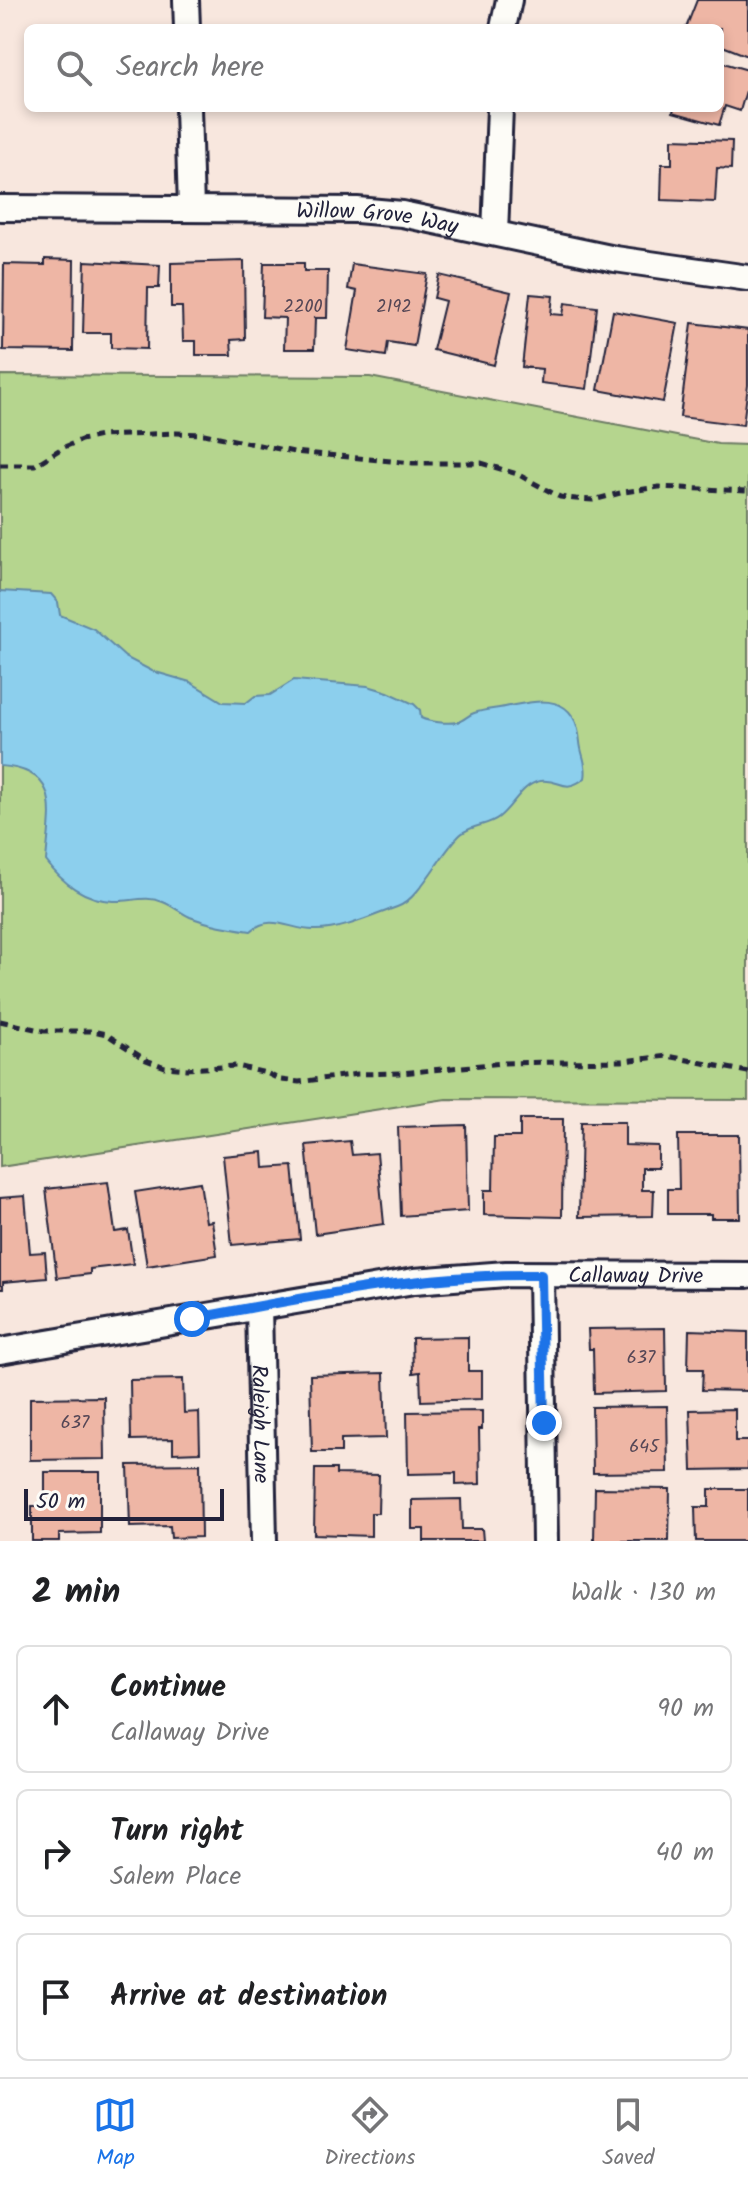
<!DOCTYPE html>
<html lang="en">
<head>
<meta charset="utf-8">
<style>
	body { margin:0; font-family:Kalam,sans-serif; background:#f6f6f6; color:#202124 }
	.scale { position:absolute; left:24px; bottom:20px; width:200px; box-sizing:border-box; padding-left:8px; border:4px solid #22223b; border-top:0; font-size:22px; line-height:28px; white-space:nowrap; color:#22223b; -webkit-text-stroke:6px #fdfcf7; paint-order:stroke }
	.stop { position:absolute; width:24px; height:24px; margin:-18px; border:6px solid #1a73e8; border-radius:50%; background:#fff }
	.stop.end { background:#1a73e8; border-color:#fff; box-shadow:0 2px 8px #0008 }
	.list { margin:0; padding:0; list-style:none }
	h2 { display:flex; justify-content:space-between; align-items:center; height:104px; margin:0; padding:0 32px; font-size:34px }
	h2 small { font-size:26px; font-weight:400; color:#757577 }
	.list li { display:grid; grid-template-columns:52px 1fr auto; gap:24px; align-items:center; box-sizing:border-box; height:128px; margin:0 16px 16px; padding:0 16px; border:2px solid #e0e0e0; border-radius:12px }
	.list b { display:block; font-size:30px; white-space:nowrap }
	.list p { margin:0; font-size:26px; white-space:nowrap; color:#757577 }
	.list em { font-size:26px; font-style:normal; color:#757577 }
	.icon { flex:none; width:44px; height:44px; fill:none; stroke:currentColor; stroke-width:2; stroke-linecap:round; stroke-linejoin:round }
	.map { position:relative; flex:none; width:748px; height:1541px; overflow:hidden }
	.search { position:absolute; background:#fff; box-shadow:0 4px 12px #0003; left:24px; right:24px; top:24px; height:88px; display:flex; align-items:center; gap:20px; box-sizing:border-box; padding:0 28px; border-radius:12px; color:#757577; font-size:30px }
	.sheet { height:536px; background:#fff }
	nav { display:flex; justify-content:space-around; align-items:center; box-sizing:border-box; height:112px; border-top:2px solid #e0e0e0; background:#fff; font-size:22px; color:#757577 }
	nav a { display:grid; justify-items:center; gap:4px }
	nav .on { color:#1a73e8 }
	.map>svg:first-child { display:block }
</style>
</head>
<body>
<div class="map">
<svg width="748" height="1541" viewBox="0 0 748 1541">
	<rect width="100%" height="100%" fill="#f8e7de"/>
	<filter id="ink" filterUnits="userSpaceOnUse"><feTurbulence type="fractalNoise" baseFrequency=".0125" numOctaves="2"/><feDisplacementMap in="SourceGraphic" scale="16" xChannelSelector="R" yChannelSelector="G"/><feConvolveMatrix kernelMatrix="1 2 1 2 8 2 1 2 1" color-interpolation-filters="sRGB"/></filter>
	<g filter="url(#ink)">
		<path fill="#b5d58e" stroke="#6c7c64" stroke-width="2" d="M0,375L370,377L718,444L748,445V1100L446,1099L0,1167Z"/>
		<path fill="#8ccfed" stroke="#628aa6" stroke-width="2" d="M0,591L51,594L58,602L60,615L94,629L125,657L152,671L190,682L223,702L246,703L255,696L270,695L294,680L368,686L388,692L414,704L420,710L421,718C429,722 448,724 457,722C463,721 468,715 474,713C483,710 495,709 505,707C541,699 576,693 580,742C581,755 588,765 585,778C563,795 561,778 540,781C522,784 513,806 499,817C488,826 473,824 461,834C441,852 419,900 397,907C372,916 340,931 314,930C290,930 271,913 251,931C231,928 210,925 190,917C181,913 173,906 163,902C146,895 130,902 113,901C85,900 62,883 46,861C49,816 65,770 0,766Z"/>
		<path fill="#eeb6a5" stroke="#22223b" stroke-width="2" d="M697,0H748V56L720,45V28H686Z
			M720,62L748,70V84L740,111L725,106L719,125L673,112L674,108H720Z
			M672,139L732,141L731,169L717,168L715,202L661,200L662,164H672Z
			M45,259L74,260L73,351L3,350L4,264L45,265Z
			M85,261L160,265L159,288H148L147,349L111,348V333H83Z
			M244,261L245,339L231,340L232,355H196V341H183L182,307H171V263Z
			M264,263H304V271H328L327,318H315L314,349H284L285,318L262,317Z
			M352,264L427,274L414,346L388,342L386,356L347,350L357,291L348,289Z
			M439,275L511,292L494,365L433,350L445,301L434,298Z
			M530,294L553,296L551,314L563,315L565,303L597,307L587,389L541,383L542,369L522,367Z
			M613,311L678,323L663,402L598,390Z
			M692,323L748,330V385L743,425L680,417Z
			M520,1119H563L562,1217L484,1215V1190H493L494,1137H520Z
			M581,1122H625V1145L658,1146V1168H642V1190H654L653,1216L579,1217Z
			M466,1125L468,1211L401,1216L398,1127Z
			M678,1135H739L740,1218H711V1214H668V1189H679Z
			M350,1141L352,1155L377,1153L384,1224L315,1234L306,1145Z
			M263,1152L264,1168L293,1166L300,1239L232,1245L223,1156Z
			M108,1182L115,1232L128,1230L133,1264L90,1269V1274L57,1278L46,1189Z
			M200,1182L206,1222L212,1221L217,1255L147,1266L135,1192Z
			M25,1196L30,1253L45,1252L47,1278L3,1282V1289H0V1198Z
			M665,1328L666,1391L594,1393L593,1349H589L588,1329Z
			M689,1330L748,1332V1391L702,1390L703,1369H688Z
			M468,1337V1371H482V1399L421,1401L420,1372L413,1373L412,1338Z
			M384,1373L386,1438L341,1439V1452H312L310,1375Z
			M183,1379L184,1413L199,1412L200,1452L173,1453V1439L131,1440L130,1380Z
			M104,1397L105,1459L30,1460V1398Z
			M667,1406L668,1472L593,1473L592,1407Z
			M735,1409V1441H748V1469L692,1470L690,1410Z
			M482,1411V1429H479L480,1484L456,1485V1473L408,1474L407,1412Z
			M200,1464L201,1537L171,1538L170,1526L130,1527L128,1465Z
			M315,1469H336V1474L379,1475L378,1513H371V1536L314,1534Z
			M45,1472H100V1533L59,1534V1541H32V1506H45Z
			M595,1488L670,1489L669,1541H594Z
			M709,1489H748V1541H696L695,1507H709Z
			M461,1499L462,1529H482L483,1541H424V1529H412V1500Z"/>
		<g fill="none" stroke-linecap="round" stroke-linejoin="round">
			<g stroke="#22223b" stroke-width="30">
				<g id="minor">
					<path d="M186,0L187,28"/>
					<path d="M503,28L509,0"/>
					<path d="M188,108L191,209"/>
					<path id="s1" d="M0,208L357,210L402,214L615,259L748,278"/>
					<path d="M495,233L500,108"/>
					<path d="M541,1275L545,1541"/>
					<path id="s2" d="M259,1306L264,1541"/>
					<path id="s3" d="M0,1351L414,1281L506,1274L748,1275"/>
				</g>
			</g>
			<path stroke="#22223b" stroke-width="5" stroke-dasharray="8 6" stroke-linecap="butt" d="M0,465H35L62,448L81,440L101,436L177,433L204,434L294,452L413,463H481L517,474L560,497L576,499L593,500L624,492L659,487L748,491
				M0,1021L44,1031H93L106,1034L146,1060L165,1067L187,1069L237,1066L266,1073L281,1080L299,1082L357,1074L402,1073L502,1063L622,1061L668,1056L748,1072"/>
			<use href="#minor" stroke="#fdfcf7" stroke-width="24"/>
		</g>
	</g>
	<g fill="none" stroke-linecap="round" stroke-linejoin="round" filter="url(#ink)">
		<path stroke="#1a73e8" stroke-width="10" d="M192,1319C307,1297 423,1273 541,1275L544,1423"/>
	</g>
	<g text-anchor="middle" stroke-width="7" stroke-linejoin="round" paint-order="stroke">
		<g font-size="18" fill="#554756">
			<text x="303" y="312">2200</text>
			<text x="394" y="312">2192</text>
			<text x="641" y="1363">637</text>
			<text x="75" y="1428">637</text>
			<text x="644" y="1452">645</text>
		</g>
		<g font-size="22" fill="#22223b" stroke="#fdfcf7">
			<text dy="8" stroke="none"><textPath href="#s1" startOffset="378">Willow Grove Way</textPath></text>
			<text dy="8" stroke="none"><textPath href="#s3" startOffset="642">Callaway Drive</textPath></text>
			<text dy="8" stroke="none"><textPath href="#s2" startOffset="118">Raleigh Lane</textPath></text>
		</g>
	</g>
</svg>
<div class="scale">50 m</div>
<div class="stop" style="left:192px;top:1319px"></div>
<div class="stop end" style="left:544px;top:1423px"></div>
<div class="search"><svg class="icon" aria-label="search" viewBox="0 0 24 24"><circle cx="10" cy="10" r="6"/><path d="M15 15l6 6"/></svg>Search here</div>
</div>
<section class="sheet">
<h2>2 min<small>Walk · 130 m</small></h2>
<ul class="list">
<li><svg class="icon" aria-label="ahead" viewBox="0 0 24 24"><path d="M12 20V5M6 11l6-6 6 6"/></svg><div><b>Continue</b><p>Callaway Drive</p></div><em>90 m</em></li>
<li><svg class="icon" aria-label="right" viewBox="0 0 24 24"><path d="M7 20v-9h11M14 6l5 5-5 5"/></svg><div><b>Turn right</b><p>Salem Place</p></div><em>40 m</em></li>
<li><svg class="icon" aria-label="arrive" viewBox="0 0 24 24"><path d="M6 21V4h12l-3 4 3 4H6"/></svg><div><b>Arrive at destination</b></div></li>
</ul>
</section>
<nav>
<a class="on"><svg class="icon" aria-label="map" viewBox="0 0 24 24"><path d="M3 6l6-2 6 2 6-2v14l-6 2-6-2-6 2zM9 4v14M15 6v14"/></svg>Map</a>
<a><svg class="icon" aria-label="directions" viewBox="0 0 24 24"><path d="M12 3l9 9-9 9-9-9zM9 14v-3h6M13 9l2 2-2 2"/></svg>Directions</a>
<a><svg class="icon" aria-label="saved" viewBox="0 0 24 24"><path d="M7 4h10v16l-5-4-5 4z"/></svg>Saved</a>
</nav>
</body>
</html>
